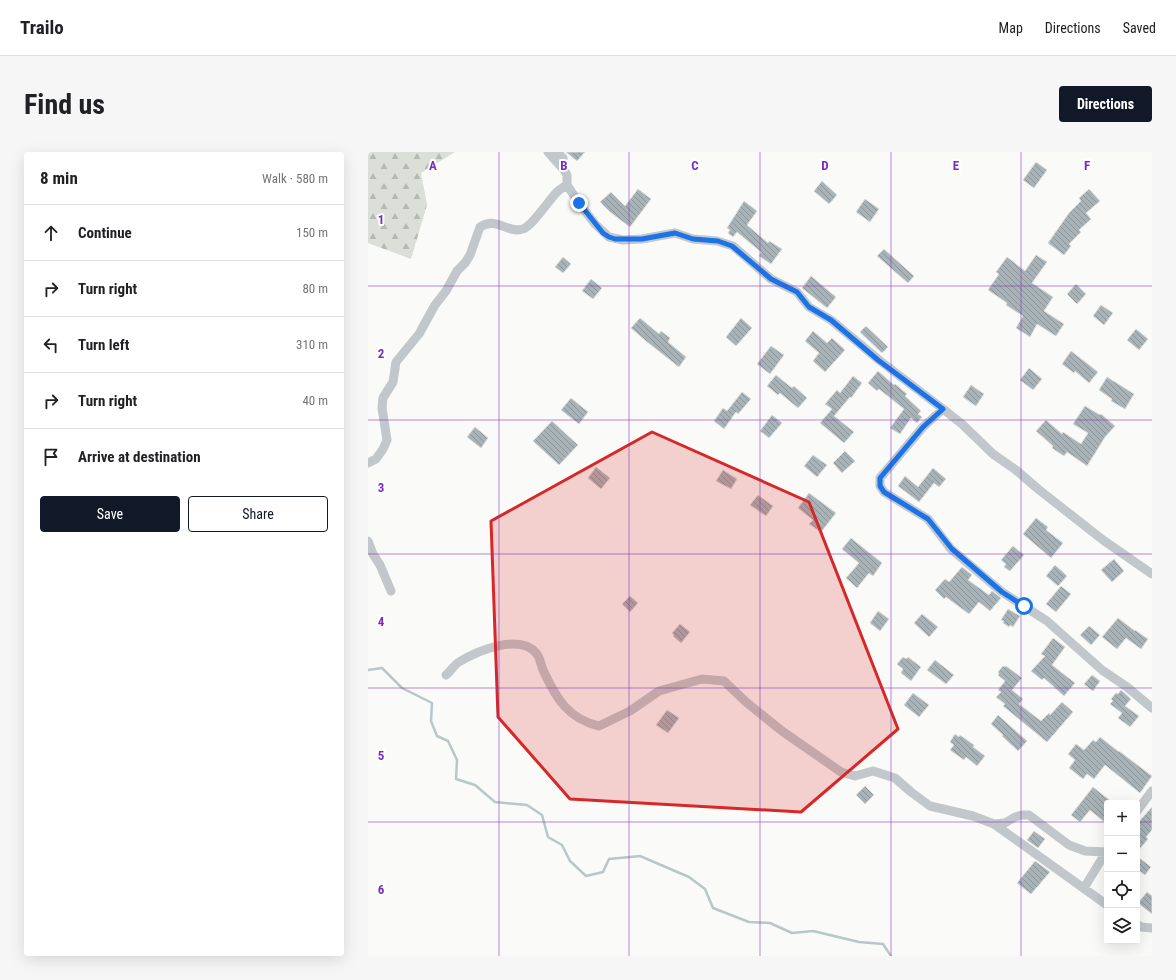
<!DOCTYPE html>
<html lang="en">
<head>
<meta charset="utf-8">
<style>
	body { margin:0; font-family:"Roboto Condensed",sans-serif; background:#f6f6f6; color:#202124 }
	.controls { position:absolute; right:12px; bottom:12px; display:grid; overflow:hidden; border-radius:4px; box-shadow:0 4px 16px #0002 }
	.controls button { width:36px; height:36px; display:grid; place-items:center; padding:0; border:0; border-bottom:1px solid #e0e0e0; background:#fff; color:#202124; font:20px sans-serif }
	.stop { position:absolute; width:12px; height:12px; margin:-9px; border:3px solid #1a73e8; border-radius:50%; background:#fff }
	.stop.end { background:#1a73e8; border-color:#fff; box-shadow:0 1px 4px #0008 }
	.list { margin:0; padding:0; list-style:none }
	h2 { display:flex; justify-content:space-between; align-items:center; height:52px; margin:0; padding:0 16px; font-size:17px }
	h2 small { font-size:13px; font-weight:400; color:#757577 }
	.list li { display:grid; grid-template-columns:26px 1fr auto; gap:12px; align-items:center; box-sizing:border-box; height:56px; padding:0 16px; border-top:1px solid #e0e0e0 }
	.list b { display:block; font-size:15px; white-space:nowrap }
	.list em { font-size:13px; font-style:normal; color:#757577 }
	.actions { display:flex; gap:8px; padding:12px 16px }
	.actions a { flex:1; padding:9px 0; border:1px solid #111827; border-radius:4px; text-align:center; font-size:14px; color:#111827 }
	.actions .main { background:#111827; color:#fff }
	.icon { flex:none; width:22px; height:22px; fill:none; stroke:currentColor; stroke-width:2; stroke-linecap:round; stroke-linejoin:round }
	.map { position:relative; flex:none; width:784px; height:804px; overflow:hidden; border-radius:4px }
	header { display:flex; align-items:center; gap:24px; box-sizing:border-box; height:56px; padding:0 20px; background:#fff; border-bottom:1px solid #e0e0e0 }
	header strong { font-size:19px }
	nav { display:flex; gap:22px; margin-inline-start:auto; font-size:14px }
	.intro { display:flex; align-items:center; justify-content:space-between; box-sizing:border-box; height:96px; padding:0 24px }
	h1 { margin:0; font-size:28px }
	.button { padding:10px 18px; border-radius:4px; background:#111827; color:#fff; font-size:14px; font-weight:700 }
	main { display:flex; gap:24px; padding:0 24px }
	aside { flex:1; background:#fff; border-radius:4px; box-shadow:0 4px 16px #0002 }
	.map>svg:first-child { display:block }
</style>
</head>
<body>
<header>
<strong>Trailo</strong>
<nav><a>Map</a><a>Directions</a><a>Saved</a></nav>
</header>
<div class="intro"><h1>Find us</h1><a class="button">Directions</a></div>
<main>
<aside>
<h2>8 min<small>Walk · 580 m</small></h2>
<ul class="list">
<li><svg class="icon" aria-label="ahead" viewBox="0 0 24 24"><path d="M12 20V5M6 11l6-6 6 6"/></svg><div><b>Continue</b></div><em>150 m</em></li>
<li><svg class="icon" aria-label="right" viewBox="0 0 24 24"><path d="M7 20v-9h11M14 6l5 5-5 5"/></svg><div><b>Turn right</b></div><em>80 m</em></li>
<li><svg class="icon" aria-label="left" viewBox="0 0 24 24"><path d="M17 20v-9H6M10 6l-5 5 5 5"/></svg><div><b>Turn left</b></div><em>310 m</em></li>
<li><svg class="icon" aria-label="right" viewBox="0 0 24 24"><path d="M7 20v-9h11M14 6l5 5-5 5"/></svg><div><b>Turn right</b></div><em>40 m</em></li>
<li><svg class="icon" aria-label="arrive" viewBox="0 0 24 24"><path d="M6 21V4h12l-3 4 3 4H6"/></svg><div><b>Arrive at destination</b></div></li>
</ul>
<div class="actions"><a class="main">Save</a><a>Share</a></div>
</aside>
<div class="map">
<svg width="784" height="804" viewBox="0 0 784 804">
	<defs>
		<pattern id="forest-firs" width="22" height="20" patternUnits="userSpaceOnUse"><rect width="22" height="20" fill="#dbdfd7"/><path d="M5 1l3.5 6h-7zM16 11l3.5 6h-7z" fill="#b5b9b3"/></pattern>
		<pattern id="building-back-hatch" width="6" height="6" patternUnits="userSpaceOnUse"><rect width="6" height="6" fill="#a8b3b7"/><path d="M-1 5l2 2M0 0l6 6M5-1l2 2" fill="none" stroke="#8c969a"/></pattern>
	</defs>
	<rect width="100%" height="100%" fill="#fafaf8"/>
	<path fill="url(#forest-firs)" d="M0,0H87L53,21L59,53L43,107L0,91Z"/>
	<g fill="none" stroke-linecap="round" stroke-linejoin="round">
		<path stroke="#b8c7c9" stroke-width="2.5" d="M0,518L14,516L34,536L64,551L63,569L69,584L80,589L89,608L88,627L107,633L127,650L159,653L174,663L180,685L194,693L202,709L218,724L235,720L241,707L272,704L321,725L337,737L345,756L381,770L402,771L424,781L445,779L491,790L515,792L523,804"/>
	</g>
	<path fill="url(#building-back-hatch)" stroke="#dcdcda" d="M198,0H217L209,9Z
		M668,10L679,18L666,36L655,28Z
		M454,29L469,43L461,52L446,39Z
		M270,37L283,47L262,75L242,60L232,50L243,40L257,54Z
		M721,37L732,49L718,61L723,67L711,78L713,80L701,92L703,94L696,103L680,91L701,61L713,49L711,46Z
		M497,47L511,57L502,70L488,60Z
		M376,49L389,59L379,73L400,91L401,89L414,97L403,112L391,104L393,100L369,80L365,85L360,81L362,78L359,76Z
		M516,97L546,124L540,131L509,104Z
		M668,103L679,110L664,131L685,145L676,159L696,172L688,184L669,172L662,185L648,176L655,164L638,153L639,151L620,138L631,122L628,120L639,105L657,119Z
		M195,105L203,112L195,121L187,115Z
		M443,124L468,145L459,156L434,136Z
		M223,127L234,136L225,147L214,139Z
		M708,132L718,142L709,152L699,142Z
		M733,153L745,161L736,173L725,164Z
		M272,166L291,182L293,179L302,186L300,190L318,205L311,215L278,189L263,176Z
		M373,166L384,176L368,194L358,185Z
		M498,174L520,195L514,201L492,180Z
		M768,177L780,187L771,198L759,188Z
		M445,179L459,191L464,186L477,198L457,220L445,209L451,201L437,189Z
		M403,194L416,203L402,222L389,212Z
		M703,199L730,220L721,231L707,219L706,221L694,212Z
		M661,216L674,227L665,238L652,228Z
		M510,219L526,233L527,232L539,242L537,244L553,259L550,262L554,265L549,271L543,266L532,282L522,276L536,257L511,237L509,239L500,231Z
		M408,223L424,236L426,234L439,246L430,256L412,241L410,243L399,234Z
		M485,224L494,231L483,246L482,245L466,264L486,280L476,291L452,271L464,257L457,252L469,238L472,241Z
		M739,225L766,242L757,257L743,249L744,247L731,238Z
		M603,233L616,242L608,254L595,245Z
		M374,240L383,247L370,262L368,260L356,277L346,269L355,256L359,259Z
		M203,246L220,260L211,272L193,258Z
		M717,254L732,263L733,262L747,274L737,285L719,314L699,300L696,304L684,296L685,294L668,279L678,268L694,282L695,280L713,292L720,281L705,272Z
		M404,263L414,271L401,286L392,279Z
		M184,269L210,293L191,313L165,289Z
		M107,275L120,286L113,296L99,285Z
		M477,299L487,309L474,321L465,311Z
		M445,303L459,313L449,325L436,314Z
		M228,315L242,326L233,337L220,326Z
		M565,316L578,327L571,335L566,331L551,350L530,334L537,324L550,335Z
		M355,318L369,327L363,337L348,329Z
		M441,341L468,361L453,380L441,372L445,368L430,356Z
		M390,343L405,354L398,364L382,353Z
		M668,366L680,375L678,378L695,391L683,406L655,382Z
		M483,386L514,411L505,424L501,421L489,436L478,426L491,411L474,397Z
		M645,394L656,403L642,419L636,415L638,412L633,408Z
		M746,407L756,419L744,430L733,418Z
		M687,413L699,424L690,434L678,424Z
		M594,415L604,423L600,428L621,443L624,439L633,446L622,459L611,450L601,462L578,445L576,447L567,438L577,427L581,430Z
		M693,434L703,442L688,460L678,452Z
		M262,444L270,451L262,460L254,452Z
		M640,457L652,464L645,475L642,473L641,475L635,471L636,469L633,468Z
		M510,459L521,467L512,479L502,471Z
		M554,462L570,475L561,485L546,471Z
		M750,466L767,479V478L780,487L773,497L758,486L749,497L734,485Z
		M312,472L322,480L313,491L305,484L306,483L304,481Z
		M721,474L732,483L723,493L712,483Z
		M685,486L697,495L684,513L707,531L696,544L676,526L674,528L663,519L677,504L673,502Z
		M535,505L538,507L540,505L553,515L543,529L533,521L535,517L529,512Z
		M567,508L586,523L578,532L559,518Z
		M635,514L636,515L638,514L654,526L644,538L655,547L651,552L673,569L681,561L682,563L694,550L705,560L679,590L635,554L637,552L628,545L633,540L630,538L637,529L630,523L631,521L630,520Z
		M724,523L732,529L725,539L716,532Z
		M753,538L763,547L757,554L771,564L762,575L750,566L754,561L742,552L745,549L743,547L748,541L750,542Z
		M545,541L561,553L551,565L536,553Z
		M299,558L311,566L300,581L288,573Z
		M630,563L659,589L650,599L634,584L635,583L623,572Z
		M587,582L591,585L592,583L606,593L605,595L617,604L609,614L598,605L596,608L582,598L586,593L582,590Z
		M732,585L751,600V599L784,624L772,641L737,613L726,627L719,622L715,627L701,616L707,608L700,602L708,592L716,598L725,588L728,590Z
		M497,634L506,643L497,652L488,643Z
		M725,635L745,651H739V672L722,658L712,670L703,663Z
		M784,655V678L778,685L780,687L769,700V672Z
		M666,679L677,687L670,696L659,688Z
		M769,704L783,715L777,723L769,717Z
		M667,709L682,720L663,742L649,731Z
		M779,740L784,744V762L770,751Z"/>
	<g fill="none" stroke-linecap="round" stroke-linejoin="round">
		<path stroke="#c1c7ca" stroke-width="9" d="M180,0L196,18L199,23V33L211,51L227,72L241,85L255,88L274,87L307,81L325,87L349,89L365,94L403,127L429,140L441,155L463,168L511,208L575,257
			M189,0L195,6L196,18
			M0,311L8,307L15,297L19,288L14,256L15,246L25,230L28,210L51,182L67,153L78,139L89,119L97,111L102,103L112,75C129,64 139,82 155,77C164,74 181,48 189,40C192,37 196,35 199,33
			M0,389L5,402L12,413L23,439
			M784,422L735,388L670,337L648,318L625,302L594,272L575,257L555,275L512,326V334L516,340L560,367L583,397L634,440L679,469L734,518L759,535L784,556
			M78,523C83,519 86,513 91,510C109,499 152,481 168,501C172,505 173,513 175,518C188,546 200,567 231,574L262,559L291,539L334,527L356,529L378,550L414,579L473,620L487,624L505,619L527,626L543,640L562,654L605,664L626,672L637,671L647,665L654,663H661L701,693L717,699L738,700L739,698
			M769,659L784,639
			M626,672L739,753
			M716,736L738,700
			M769,772L773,775L784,776"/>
	</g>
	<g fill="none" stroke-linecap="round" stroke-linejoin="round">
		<path stroke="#1a73e8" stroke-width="5" d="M211,51L235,81L241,85L247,87H274L307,81L325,87L350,89L364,94L403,127L429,140L441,155L463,168L510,208L575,257L555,275L512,326V334L516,340L560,367L584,397L634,440L656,454"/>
	</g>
	<path fill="#d62828" fill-opacity="0.2" stroke="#d62828" stroke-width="3" stroke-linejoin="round" d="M284,280L441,350L530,577L433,660L202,647L130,565L123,369Z"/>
	<path fill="none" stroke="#7b2cbf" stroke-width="1" stroke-opacity="0.55" d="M131,0V804M261,0V804M392,0V804M523,0V804M653,0V804M0,134H784M0,268H784M0,402H784M0,536H784M0,670H739M769,670H784"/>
	<g font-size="13" text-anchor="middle" font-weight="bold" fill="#7b2cbf" stroke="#fff" stroke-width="4" stroke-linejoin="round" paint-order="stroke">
		<text x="65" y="18">A</text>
		<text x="196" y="18">B</text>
		<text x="327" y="18">C</text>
		<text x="457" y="18">D</text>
		<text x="588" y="18">E</text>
		<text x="719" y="18">F</text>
		<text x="13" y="72">1</text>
		<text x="13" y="206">2</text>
		<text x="13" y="340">3</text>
		<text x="13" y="474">4</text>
		<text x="13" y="608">5</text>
		<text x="13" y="742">6</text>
	</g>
</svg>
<div class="controls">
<button>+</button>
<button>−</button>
<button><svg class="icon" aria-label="locate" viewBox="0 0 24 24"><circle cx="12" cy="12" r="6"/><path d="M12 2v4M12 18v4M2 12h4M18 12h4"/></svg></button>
<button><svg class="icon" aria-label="layers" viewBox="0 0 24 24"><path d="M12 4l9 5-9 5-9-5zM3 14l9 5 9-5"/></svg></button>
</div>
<div class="stop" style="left:656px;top:454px"></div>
<div class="stop end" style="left:211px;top:51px"></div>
</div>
</main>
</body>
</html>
